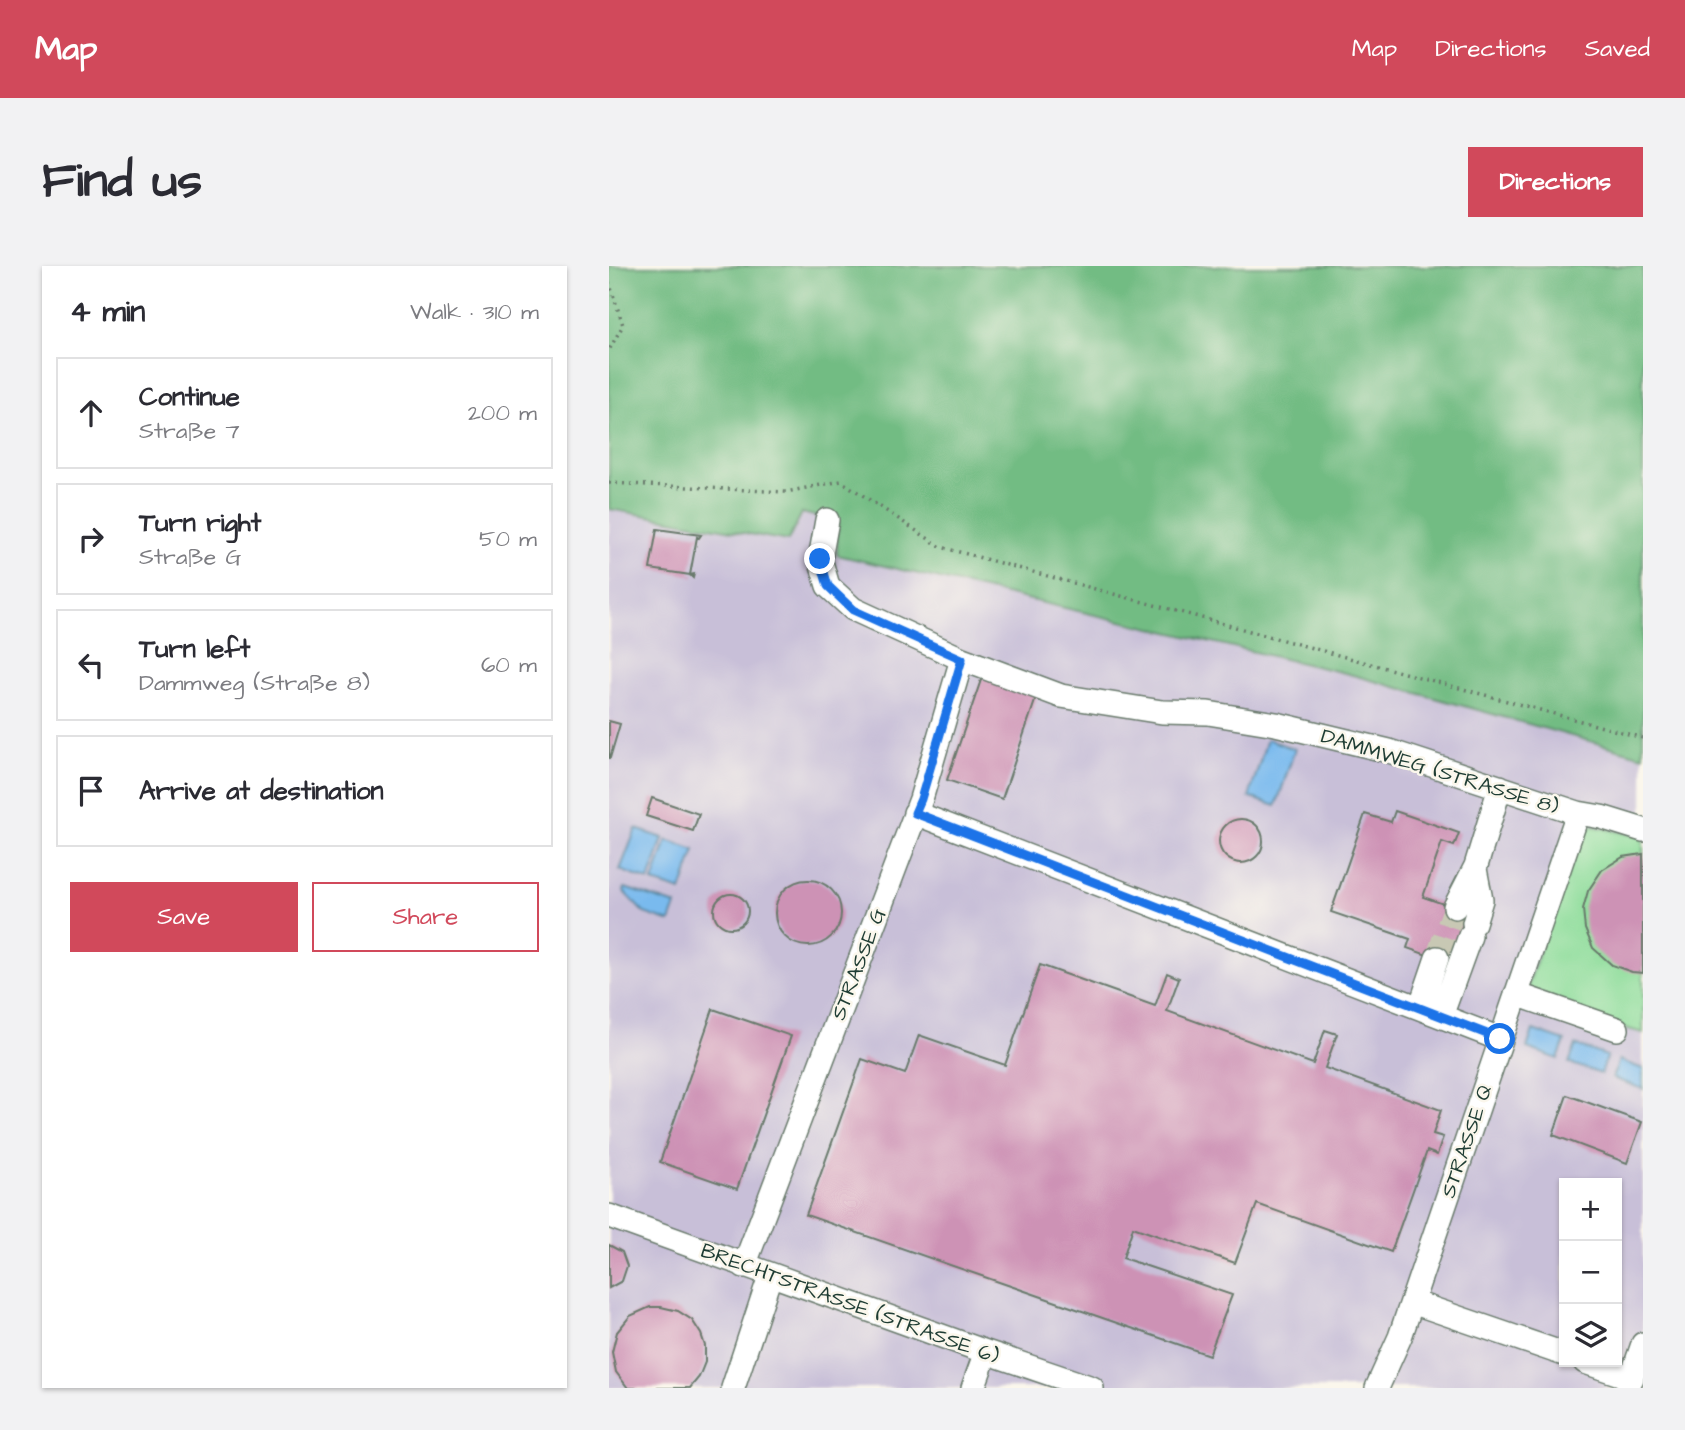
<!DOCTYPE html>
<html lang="en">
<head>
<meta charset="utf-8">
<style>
	body { margin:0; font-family:"Architects Daughter",sans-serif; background:#f2f2f3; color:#2b2b33 }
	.controls { position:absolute; right:21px; bottom:21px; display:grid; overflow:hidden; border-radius:0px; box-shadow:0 2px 5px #0004 }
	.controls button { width:63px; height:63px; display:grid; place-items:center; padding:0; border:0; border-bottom:2px solid #e1e1e2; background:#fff; color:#2b2b33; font:35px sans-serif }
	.stop { position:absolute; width:21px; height:21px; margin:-16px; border:5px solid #1a73e8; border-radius:50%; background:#fff }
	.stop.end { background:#1a73e8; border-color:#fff; box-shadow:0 2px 7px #0008 }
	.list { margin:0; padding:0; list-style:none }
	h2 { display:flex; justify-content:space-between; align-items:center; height:91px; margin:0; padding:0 28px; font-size:30px }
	h2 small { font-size:23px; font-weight:400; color:#7c7c81 }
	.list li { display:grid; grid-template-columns:46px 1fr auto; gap:21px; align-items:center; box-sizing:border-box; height:112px; margin:0 14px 14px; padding:0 14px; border:2px solid #e1e1e2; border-radius:0px }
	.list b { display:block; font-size:26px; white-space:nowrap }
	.list p { margin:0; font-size:23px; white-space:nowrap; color:#7c7c81 }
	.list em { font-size:23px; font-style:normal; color:#7c7c81 }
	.actions { display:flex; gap:14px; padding:21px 28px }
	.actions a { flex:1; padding:16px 0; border:2px solid #d1495b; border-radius:0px; text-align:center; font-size:24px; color:#d1495b }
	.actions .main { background:#d1495b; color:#fff }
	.icon { flex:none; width:38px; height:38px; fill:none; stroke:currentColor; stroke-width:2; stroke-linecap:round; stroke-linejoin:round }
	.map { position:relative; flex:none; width:1034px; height:1122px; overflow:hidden; border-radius:0px }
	header { display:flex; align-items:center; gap:42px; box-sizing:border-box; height:98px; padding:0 35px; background:#d1495b; color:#fff }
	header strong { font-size:33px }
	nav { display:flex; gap:38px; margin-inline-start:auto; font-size:24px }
	.intro { display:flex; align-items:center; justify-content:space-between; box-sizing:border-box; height:168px; padding:0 42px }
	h1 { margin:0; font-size:49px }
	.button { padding:18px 32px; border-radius:0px; background:#d1495b; color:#fff; font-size:24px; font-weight:700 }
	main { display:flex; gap:42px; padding:0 42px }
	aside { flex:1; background:#fff; border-radius:0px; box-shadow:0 2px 5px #0004 }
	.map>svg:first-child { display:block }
</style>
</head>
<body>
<header>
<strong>Map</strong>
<nav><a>Map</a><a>Directions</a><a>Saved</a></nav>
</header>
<div class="intro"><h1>Find us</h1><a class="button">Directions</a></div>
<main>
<aside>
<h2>4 min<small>Walk · 310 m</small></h2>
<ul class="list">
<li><svg class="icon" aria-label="ahead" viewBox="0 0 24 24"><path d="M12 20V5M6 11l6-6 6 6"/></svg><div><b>Continue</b><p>Straße 7</p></div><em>200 m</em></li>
<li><svg class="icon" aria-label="right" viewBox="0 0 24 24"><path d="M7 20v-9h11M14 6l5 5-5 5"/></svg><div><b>Turn right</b><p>Straße G</p></div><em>50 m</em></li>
<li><svg class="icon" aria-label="left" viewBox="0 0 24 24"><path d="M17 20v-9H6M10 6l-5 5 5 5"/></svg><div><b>Turn left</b><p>Dammweg (Straße 8)</p></div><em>60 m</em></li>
<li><svg class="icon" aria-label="arrive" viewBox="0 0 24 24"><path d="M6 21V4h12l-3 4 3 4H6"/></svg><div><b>Arrive at destination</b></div></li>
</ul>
<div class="actions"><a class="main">Save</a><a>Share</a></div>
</aside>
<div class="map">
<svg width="1034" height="1122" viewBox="0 0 1034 1122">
	<rect width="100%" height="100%" fill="#fbf7ec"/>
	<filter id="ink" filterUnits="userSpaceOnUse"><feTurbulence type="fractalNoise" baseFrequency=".0143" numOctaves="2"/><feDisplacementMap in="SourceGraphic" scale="14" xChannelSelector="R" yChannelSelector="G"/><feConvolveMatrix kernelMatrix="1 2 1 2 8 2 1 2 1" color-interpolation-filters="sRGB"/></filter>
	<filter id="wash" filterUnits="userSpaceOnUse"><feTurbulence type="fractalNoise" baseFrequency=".00686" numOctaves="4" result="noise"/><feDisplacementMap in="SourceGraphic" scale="28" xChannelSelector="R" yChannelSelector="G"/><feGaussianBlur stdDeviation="1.57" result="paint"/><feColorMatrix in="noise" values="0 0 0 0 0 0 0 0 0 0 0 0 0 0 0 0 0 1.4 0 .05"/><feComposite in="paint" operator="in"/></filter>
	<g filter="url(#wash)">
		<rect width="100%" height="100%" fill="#f2ebd4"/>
		<path fill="#c8bfd8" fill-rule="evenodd" d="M0,243L179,275L193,246L229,256L228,289L740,408L1034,490V1122H0ZM955,917H1008V1096H955Z"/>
		<path fill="#8edd9b" stroke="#568d68" stroke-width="2" d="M983,560L1034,571V767L1012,761L918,722L971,570L977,563Z"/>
		<path fill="#72bc83" stroke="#487c5c" stroke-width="2" d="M0,0H1034V490L740,408L228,289L229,256L193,247L179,275L0,243Z"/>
		<path fill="#79baee" stroke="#4c7c91" stroke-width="2" d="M658,473L686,483L667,540L640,531Z
			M27,563L54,572L40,615L11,604Z
			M58,574L86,584L72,625L44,616Z
			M16,622L67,639L61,656L35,647L15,626Z
			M924,764L956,775L949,793L918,782Z
			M967,779L998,790L992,808L960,797Z
			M1010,794L1034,803V823L1003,812Z"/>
		<g id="blocks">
			<path fill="#cd92b5" d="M48,263L92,269L90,272L88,271L81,309L85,308L84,312L81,309L41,303Z
				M373,411L428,429L393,533L338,514Z
				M0,455L11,458L1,492H0Z
				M43,532L90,548L84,565L37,550Z
				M786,545L850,567L845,580L833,576L814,631L858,646L841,697L798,682L801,673L722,646L756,548L782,556Z
				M610 575a22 22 0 1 1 44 0a22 22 0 1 1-44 0Z
				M1034,588V707L1023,706L1003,699L984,682L976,663L974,643L979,625L993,604L1014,591Z
				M166 647a33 33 0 1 1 66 0a33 33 0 1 1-66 0Z
				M105 645a17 17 0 1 1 34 0a17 17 0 1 1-34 0Z
				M431,699L546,740L558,707L570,712L558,745L704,798L716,764L728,768L716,802L832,844L824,868L834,871L828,889L818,885L782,986L648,938L626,997L524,961L514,992L623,1029L600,1089L197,949L253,793L296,808L310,769L396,799Z
				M104,743L182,770L128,923L51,896Z
				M958,829L1033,856L1018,897L944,869Z
				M0,979L13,986L18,1000L13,1015L0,1022Z
				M41,1041H52L69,1045L83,1054L92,1068L96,1080V1096L90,1111L81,1122H19L7,1106L3,1086L8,1066L21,1050Z"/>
		</g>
	</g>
	<g filter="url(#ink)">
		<use href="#blocks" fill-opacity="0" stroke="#697a6c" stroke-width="2"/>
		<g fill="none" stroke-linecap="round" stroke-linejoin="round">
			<path stroke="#c8c8b4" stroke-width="23" stroke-dasharray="23 11" stroke-linecap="butt" d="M828,692L846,641"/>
			<g stroke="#697a6c" stroke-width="26">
				<path id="minor" d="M218,254L211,293L219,320L244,343L353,393L452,430L553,446L599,447L667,458L780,485L969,547L992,551L1034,564
					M306,547L891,773
					M846,641L866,602
					M865,657L872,634L866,603L891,521
					M907,728L1008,763
					M811,742L828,692
					M832,750L861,670
					M0,950L377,1086L483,1122
					M135,1000L312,533L353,393
					M803,1036L955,1088
					M976,1096L1023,1112
					M124,1122L161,1010
					M364,1122L377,1086
					M768,1122L791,1071L969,547
					M1019,1122L1034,1078"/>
			</g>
			<path stroke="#697a6c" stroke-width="3.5" stroke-dasharray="2 5" stroke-linecap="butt" d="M0,16L14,59L0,84
				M0,217L177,226L232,215L332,281L1034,472"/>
			<use href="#minor" stroke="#fff" stroke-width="23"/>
		</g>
	</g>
	<g fill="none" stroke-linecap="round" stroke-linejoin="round" filter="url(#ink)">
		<path stroke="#1a73e8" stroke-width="9" d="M211,293L219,320L244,344L353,393L312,533L306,547L891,773"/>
	</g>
	<g text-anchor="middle" stroke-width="5" stroke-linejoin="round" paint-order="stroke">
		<g font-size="21" fill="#1f3d34" stroke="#fbf7ec">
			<text transform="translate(831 505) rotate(17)" y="7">DAMMWEG (STRASSE 8)</text>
			<text transform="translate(249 698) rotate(-69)" y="7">STRASSE G</text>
			<text transform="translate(857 875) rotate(-71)" y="7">STRASSE Q</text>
			<text transform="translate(241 1037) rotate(20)" y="7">BRECHTSTRASSE (STRASSE 6)</text>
		</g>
	</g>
</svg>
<div class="controls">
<button>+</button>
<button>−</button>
<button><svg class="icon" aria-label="layers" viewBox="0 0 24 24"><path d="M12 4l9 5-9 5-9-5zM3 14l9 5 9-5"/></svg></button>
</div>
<div class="stop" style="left:891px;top:773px"></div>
<div class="stop end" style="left:211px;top:293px"></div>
</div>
</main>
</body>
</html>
